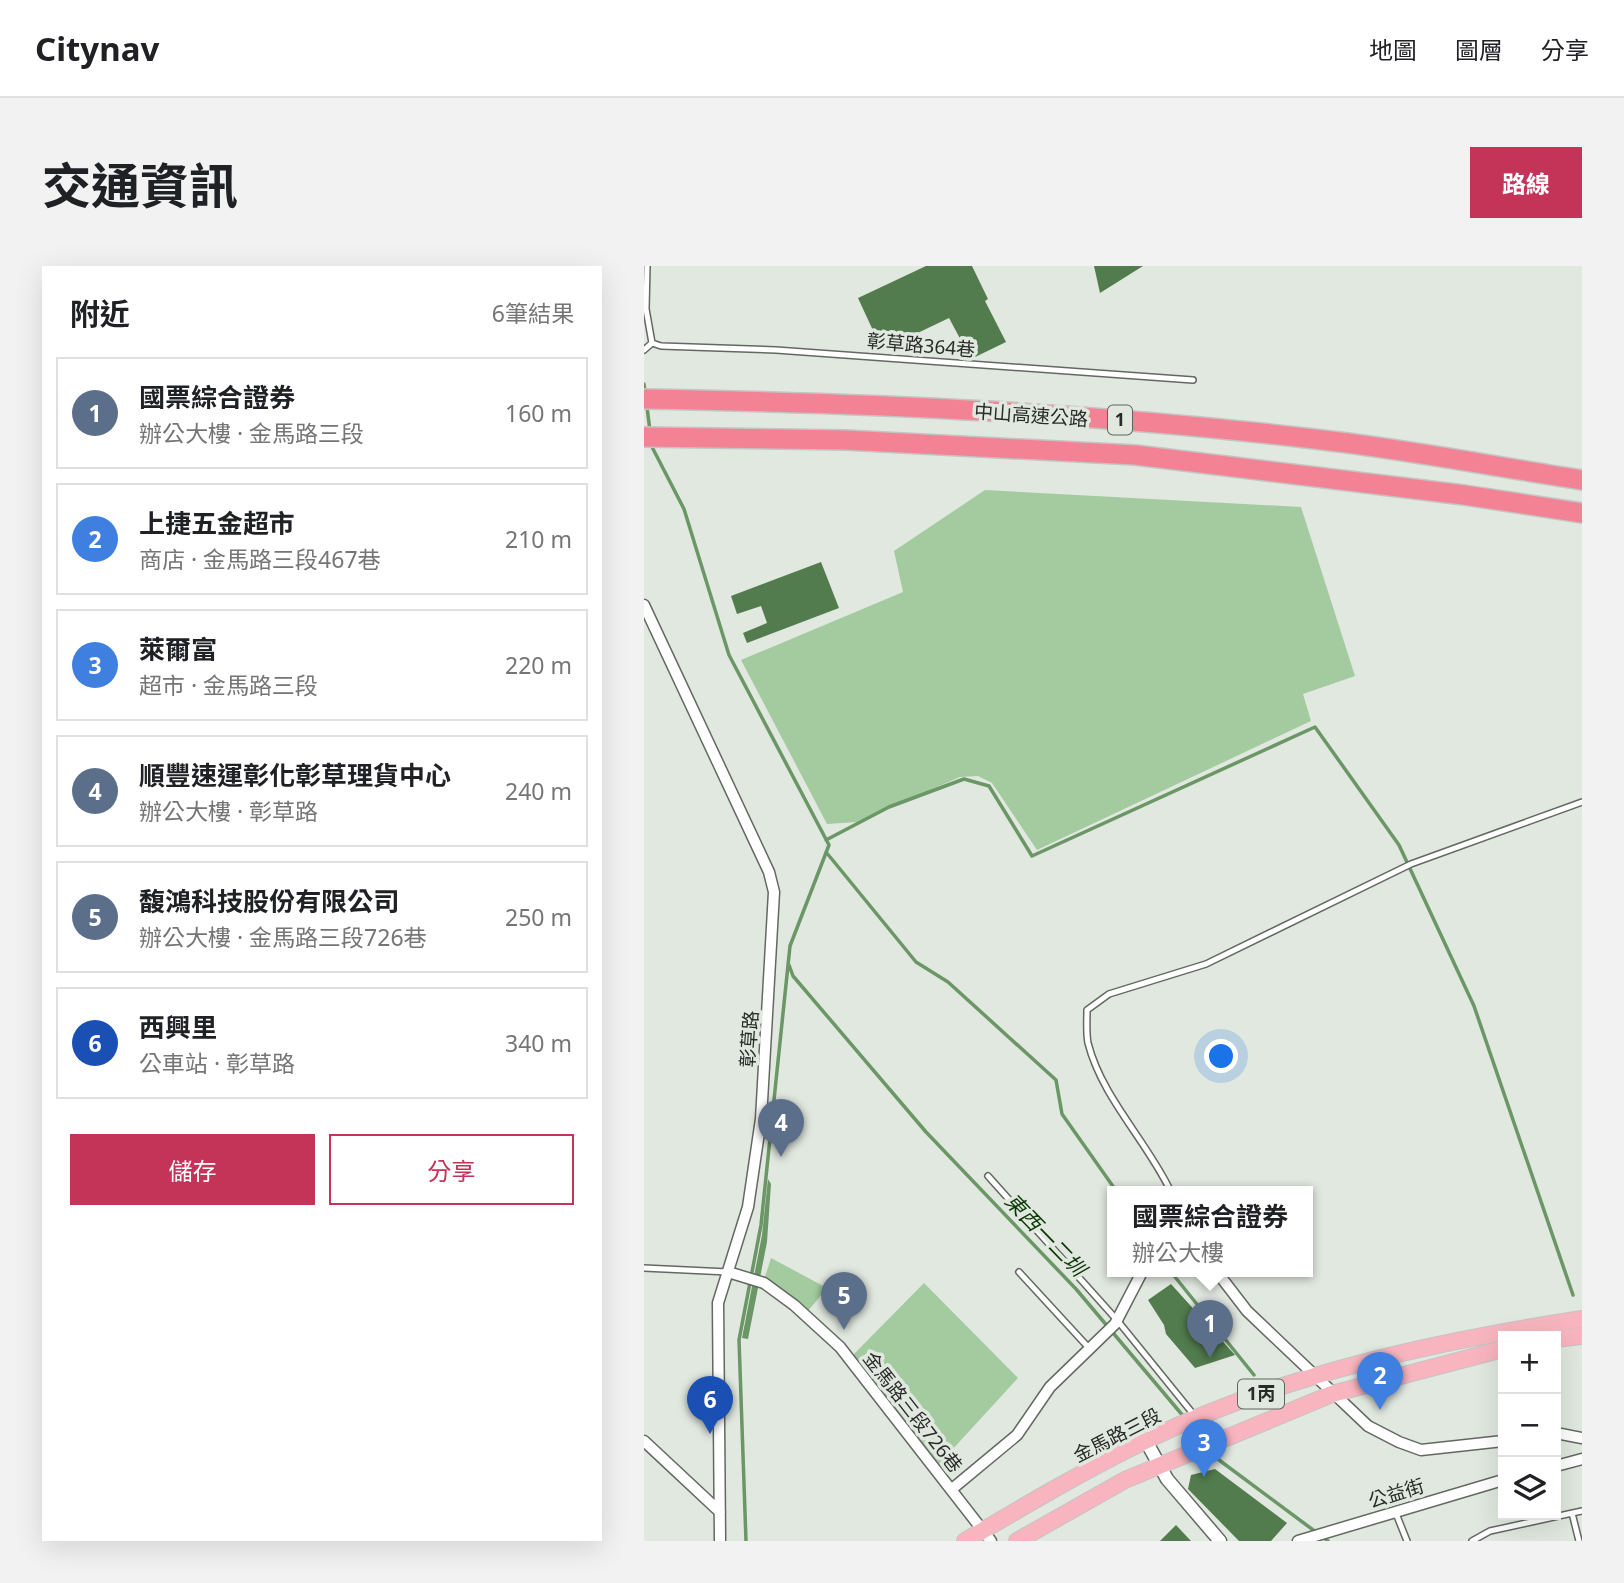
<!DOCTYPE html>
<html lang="zh-TW">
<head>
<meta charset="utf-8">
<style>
	body { margin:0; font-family:"Noto Sans","Noto Sans TC",sans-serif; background:#f2f2f2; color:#202124 }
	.controls { position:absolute; right:21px; bottom:21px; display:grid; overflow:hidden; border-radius:0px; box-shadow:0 7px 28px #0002 }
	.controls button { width:63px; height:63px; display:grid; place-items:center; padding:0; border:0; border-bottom:2px solid #e0e0e0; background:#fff; color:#202124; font:35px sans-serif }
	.you { position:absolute; left:578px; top:791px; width:24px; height:24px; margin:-18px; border:5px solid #fff; border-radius:50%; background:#1a73e8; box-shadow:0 0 0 10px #1a73e833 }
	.badge { display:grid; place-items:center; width:46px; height:46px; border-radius:50%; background:#c33458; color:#fff; font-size:23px; font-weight:700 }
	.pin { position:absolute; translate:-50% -58px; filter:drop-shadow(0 2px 4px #0008) }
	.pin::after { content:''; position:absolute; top:37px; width:24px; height:21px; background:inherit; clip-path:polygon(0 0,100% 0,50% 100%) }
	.popup { position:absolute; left:463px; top:920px; width:206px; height:91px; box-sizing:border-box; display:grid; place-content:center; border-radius:0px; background:#fff; filter:drop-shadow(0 2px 5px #0005); font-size:23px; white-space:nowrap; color:#757577 }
	.popup b { font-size:26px; color:#202124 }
	.popup::after { content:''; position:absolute; left:50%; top:100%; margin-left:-14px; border:14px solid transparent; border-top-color:#fff }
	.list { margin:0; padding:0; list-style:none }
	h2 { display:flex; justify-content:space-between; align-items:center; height:91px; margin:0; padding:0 28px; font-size:30px }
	h2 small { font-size:23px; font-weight:400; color:#757577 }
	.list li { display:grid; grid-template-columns:46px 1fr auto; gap:21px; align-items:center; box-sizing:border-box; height:112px; margin:0 14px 14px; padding:0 14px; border:2px solid #e0e0e0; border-radius:0px }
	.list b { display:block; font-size:26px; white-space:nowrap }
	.list p { margin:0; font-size:23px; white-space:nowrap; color:#757577 }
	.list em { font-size:23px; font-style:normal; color:#757577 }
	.actions { display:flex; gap:14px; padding:21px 28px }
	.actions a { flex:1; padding:16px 0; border:2px solid #c33458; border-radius:0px; text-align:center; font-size:24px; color:#c33458 }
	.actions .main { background:#c33458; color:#fff }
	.icon { flex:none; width:38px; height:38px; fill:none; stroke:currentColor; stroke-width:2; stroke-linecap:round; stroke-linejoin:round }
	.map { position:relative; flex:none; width:938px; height:1275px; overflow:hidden; border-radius:0px }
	header { display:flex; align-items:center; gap:42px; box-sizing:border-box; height:98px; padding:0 35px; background:#fff; border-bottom:2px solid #e0e0e0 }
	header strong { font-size:33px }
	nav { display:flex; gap:38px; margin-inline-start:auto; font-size:24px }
	.intro { display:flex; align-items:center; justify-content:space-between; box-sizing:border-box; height:168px; padding:0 42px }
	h1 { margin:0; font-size:49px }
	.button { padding:18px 32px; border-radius:0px; background:#c33458; color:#fff; font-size:24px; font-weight:700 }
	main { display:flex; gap:42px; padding:0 42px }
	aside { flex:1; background:#fff; border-radius:0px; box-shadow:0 7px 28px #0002 }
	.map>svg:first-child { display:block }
</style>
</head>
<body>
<header>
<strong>Citynav</strong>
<nav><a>地圖</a><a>圖層</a><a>分享</a></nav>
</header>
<div class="intro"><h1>交通資訊</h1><a class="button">路線</a></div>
<main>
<aside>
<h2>附近<small>6筆結果</small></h2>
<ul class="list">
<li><span class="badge" style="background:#5c6f8a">1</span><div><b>國票綜合證券</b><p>辦公大樓 · 金馬路三段</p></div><em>160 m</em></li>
<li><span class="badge" style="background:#3f7fe0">2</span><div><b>上捷五金超市</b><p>商店 · 金馬路三段467巷</p></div><em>210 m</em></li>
<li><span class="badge" style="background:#3f7fe0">3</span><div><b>萊爾富</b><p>超市 · 金馬路三段</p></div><em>220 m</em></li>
<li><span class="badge" style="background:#5c6f8a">4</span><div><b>順豐速運彰化彰草理貨中心</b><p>辦公大樓 · 彰草路</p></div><em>240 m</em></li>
<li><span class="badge" style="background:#5c6f8a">5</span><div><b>馥鴻科技股份有限公司</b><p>辦公大樓 · 金馬路三段726巷</p></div><em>250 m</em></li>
<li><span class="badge" style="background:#1a4fb4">6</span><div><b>西興里</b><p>公車站 · 彰草路</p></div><em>340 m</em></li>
</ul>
<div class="actions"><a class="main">儲存</a><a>分享</a></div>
</aside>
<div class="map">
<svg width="938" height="1275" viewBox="0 0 938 1275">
	<rect width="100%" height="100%" fill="#e1e8e0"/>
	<path fill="#a4cb9f" d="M341,224L657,241L711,410L659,428L667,455L393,584L348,517L334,510L316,511L213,556L183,558L97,394L259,326L250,285Z
		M127,992L183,1022L164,1045L120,1014Z
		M280,1017L374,1112L295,1198L209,1089Z"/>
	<path fill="#6b9665" d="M124,913L127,918L123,976L104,1073L98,1072L118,969Z"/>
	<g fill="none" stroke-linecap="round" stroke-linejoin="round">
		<path stroke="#6b9665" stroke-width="3.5" d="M0,118L1,126
			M3,141L6,165
			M7,179L40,243L85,389L185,579L146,680L117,959L95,1074L102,1275
			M182,574L245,541L320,513L345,520L388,590L671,461L755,579L830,740L929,1029
			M182,586L272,696L304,716L412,814L418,848L473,926
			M145,699L149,710L282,866L432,1023L540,1151
			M527,1006L610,1109
			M547,1160L560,1176
			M567,1184L575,1194L684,1275"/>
	</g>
	<path fill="#527c4d" d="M282,0H328L344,33L341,35L362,76L327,93L305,52L238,84L214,32Z
		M450,0H499L456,27Z
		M177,296L195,342L103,377L99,367L123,357L117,340L93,348L87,330Z
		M527,1018L591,1089L551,1102L522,1068L520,1059L504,1034Z
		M571,1203L643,1257L627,1275H595L544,1223L547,1209Z
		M532,1259L547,1275H516Z"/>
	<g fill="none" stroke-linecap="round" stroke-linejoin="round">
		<g stroke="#636962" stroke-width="8">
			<path id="service" d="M3,0L2,43L8,77
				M0,84L8,77L17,80L132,84L549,114
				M344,910L473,1054L550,1149
				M527,926C503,875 458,832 444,777C442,767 443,754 443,744L465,728L562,698L767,598L938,536
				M0,1002L84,1006
				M375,1006L444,1081
				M751,1245L763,1275
				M928,1247L935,1275
				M828,1275L846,1265L938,1245"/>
		</g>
		<g stroke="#636962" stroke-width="13">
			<path id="minor" d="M0,339L125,606L130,626L117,853L104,941L74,1037L76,1275
				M84,1006L120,1017L150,1039L196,1081L347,1275
				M573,1006L603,1045L724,1160L755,1176L777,1184L859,1175
				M912,1167L938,1172
				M0,1175L76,1246
				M912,1200L938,1193
				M308,1223L373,1169L406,1121L471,1058L498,1006
				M654,1275L859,1214"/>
		</g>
		<g stroke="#636962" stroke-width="15">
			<path id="tertiary" d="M502,1175L523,1213L576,1275"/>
		</g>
		<g stroke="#c3c4c3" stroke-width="18">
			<path id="primary" d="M912,1073L938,1070
				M321,1275C380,1240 441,1204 503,1174C640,1108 789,1076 938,1053
				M373,1275L481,1214L688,1128L859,1083"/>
		</g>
		<g stroke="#c3c4c3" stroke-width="22">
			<path id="motorway" d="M0,133C229,137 459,147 687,175C771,185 854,201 938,214
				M0,171L201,174L491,189L820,229L938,247"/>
		</g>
		<use href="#service" stroke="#fff" stroke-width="5"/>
		<use href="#minor" stroke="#fff" stroke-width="10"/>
		<use href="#tertiary" stroke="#fff" stroke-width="12"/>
		<use href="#primary" stroke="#f8b5bf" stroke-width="16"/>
		<use href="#motorway" stroke="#f38394" stroke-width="19"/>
	</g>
	<g text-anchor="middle" stroke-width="7" stroke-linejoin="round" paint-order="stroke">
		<g fill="#e1e8e0" stroke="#60645f" stroke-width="2">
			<rect x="464" y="139.5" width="24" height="29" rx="5"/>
			<rect x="594" y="1113.5" width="46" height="29" rx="5"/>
		</g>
		<g font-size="18" font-weight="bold" fill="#292b28">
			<text x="476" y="160">1</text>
			<text x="617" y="1134">1丙</text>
		</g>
		<g font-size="19" fill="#292b28" stroke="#e1e8e0">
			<text transform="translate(277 79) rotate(5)" y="7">彰草路364巷</text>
			<text transform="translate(387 149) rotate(4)" y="7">中山高速公路</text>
			<text transform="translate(105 773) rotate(-86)" y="7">彰草路</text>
			<text transform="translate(269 1146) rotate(52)" y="7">金馬路三段726巷</text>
			<text transform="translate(473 1169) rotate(-27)" y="7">金馬路三段</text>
			<text transform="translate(752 1227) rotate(-17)" y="7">公益街</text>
		</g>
		<g font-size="21" font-style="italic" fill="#0a3805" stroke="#e1e8e0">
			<text transform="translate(401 969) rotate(46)" y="7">東西一二圳</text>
		</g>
	</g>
</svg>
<div class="controls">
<button>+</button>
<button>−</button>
<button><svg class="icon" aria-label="layers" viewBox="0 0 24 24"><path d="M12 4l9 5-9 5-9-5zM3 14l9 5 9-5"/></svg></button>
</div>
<div class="you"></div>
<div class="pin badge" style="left:566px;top:1092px;background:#5c6f8a">1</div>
<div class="popup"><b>國票綜合證券</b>辦公大樓</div>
<div class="pin badge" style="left:736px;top:1144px;background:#3f7fe0">2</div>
<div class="pin badge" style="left:560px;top:1211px;background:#3f7fe0">3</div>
<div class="pin badge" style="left:137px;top:891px;background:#5c6f8a">4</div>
<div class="pin badge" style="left:200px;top:1064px;background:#5c6f8a">5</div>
<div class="pin badge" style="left:66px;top:1168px;background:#1a4fb4">6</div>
</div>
</main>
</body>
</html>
